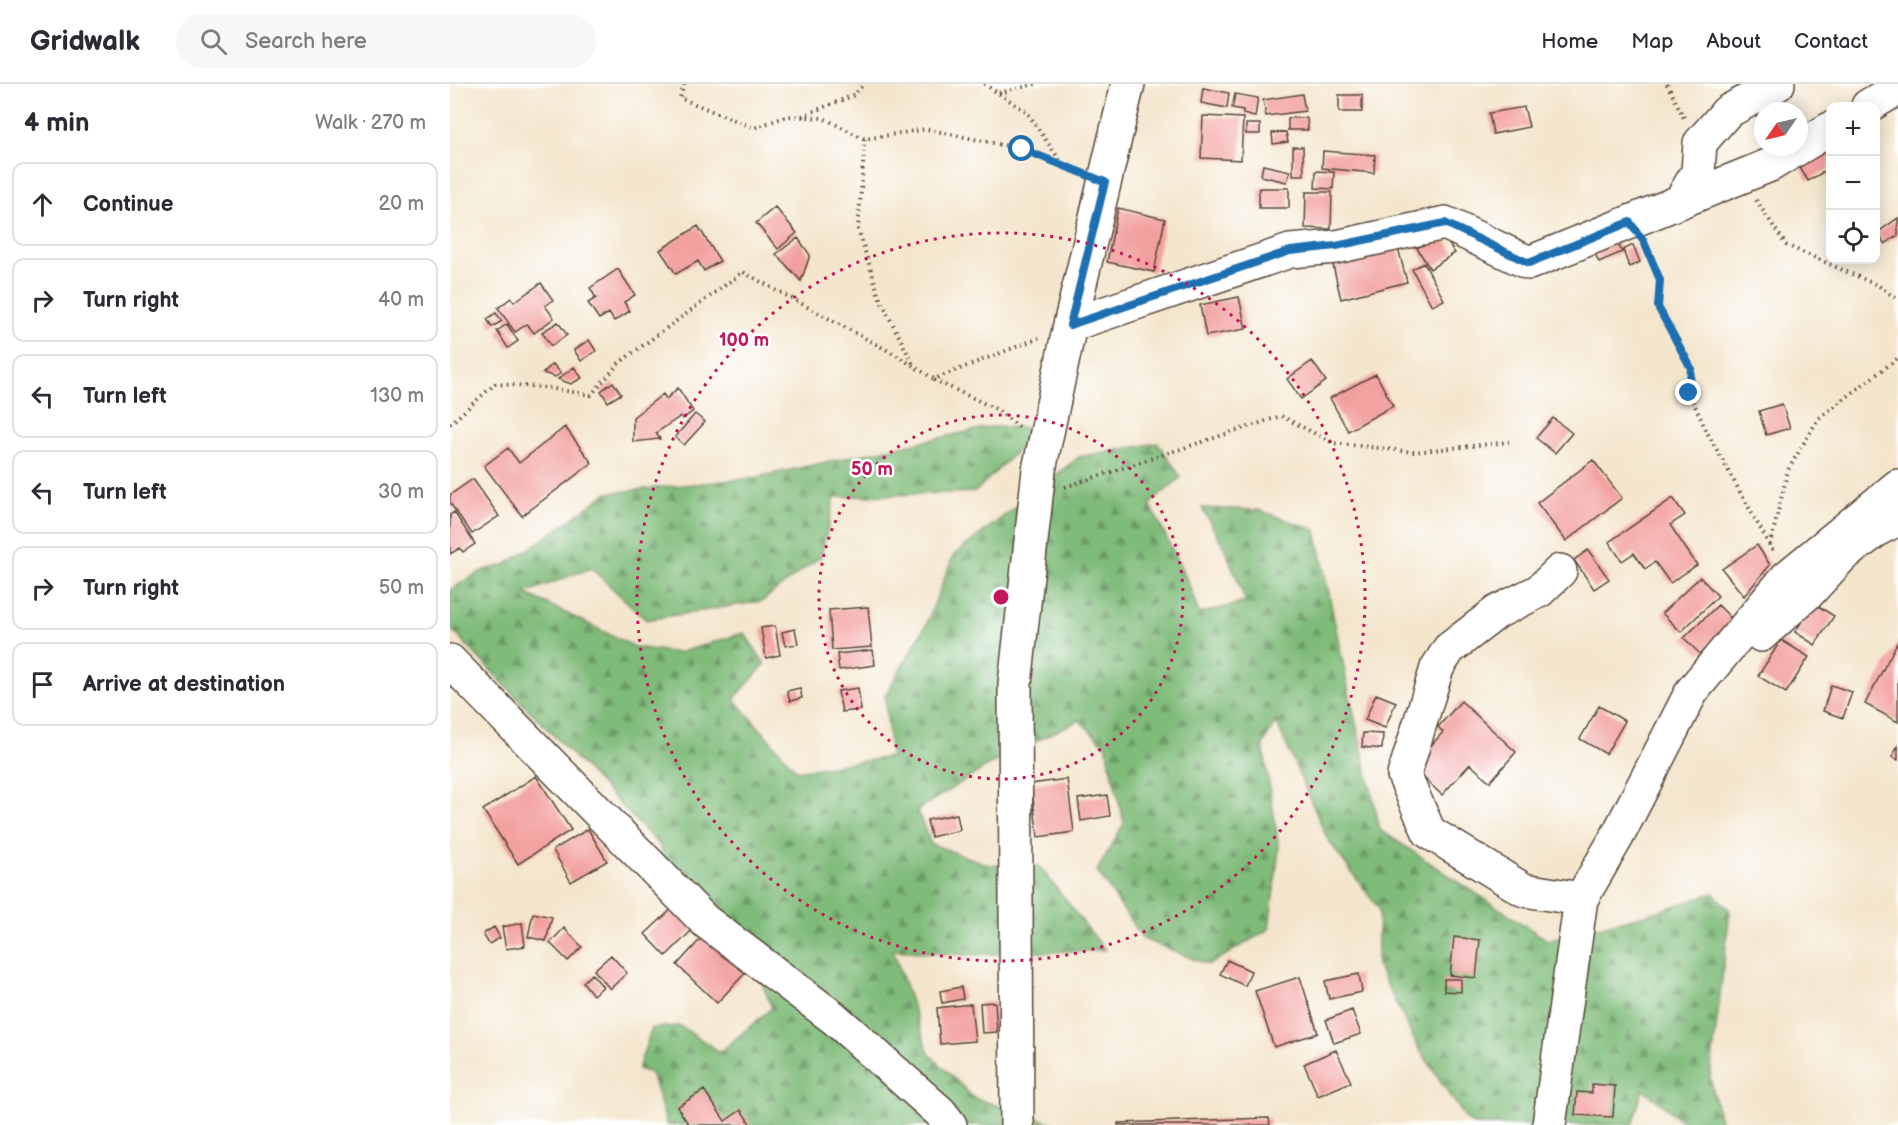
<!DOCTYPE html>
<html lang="en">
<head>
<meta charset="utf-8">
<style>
	body { margin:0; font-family:"Balsamiq Sans",sans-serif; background:#f7f7f7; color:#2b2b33 }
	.controls { position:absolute; right:18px; top:18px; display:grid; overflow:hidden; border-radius:12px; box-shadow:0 3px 15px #0003 }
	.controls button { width:54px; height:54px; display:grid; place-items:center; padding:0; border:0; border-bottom:2px solid #e1e1e2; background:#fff; color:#2b2b33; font:30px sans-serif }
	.compass { position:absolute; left:1304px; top:18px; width:54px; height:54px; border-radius:50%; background:#fff; box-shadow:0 3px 15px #0003; rotate:236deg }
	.stop { position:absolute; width:18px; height:18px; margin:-14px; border:4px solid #1f6fb2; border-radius:50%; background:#fff }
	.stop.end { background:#1f6fb2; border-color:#fff; box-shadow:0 2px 6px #0008 }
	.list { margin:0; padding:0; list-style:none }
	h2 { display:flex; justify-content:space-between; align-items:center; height:78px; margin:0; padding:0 24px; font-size:26px }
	h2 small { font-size:20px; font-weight:400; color:#7c7c81 }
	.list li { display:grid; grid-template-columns:39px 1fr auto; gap:18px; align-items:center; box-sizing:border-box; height:84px; margin:0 12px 12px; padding:0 12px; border:2px solid #e1e1e2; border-radius:12px }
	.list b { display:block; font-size:22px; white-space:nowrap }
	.list em { font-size:20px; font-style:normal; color:#7c7c81 }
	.icon { flex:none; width:33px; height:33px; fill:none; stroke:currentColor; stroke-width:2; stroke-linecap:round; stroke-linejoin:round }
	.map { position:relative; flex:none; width:1448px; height:1041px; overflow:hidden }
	header { display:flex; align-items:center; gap:36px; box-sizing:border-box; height:84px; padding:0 30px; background:#fff; border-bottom:2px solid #e1e1e2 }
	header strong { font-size:28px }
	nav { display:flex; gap:33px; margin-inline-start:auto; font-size:21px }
	.search { width:420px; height:54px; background:#f7f7f7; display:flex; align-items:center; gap:15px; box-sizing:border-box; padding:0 21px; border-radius:33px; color:#7c7c81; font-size:22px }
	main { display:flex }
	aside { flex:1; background:#fff }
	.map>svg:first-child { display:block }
</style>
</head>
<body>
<header>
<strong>Gridwalk</strong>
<div class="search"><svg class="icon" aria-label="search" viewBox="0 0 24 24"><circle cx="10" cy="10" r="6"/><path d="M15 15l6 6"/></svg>Search here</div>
<nav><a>Home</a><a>Map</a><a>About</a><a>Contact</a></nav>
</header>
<main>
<aside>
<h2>4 min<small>Walk · 270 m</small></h2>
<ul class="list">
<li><svg class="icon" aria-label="ahead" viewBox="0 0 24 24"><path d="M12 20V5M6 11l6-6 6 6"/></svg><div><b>Continue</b></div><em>20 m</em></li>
<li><svg class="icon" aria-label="right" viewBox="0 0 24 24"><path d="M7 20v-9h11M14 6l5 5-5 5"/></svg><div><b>Turn right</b></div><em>40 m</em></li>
<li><svg class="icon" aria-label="left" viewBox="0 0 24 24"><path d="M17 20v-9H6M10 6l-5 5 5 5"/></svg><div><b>Turn left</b></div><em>130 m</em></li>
<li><svg class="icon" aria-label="left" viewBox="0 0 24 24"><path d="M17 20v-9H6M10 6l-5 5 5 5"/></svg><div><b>Turn left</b></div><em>30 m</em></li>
<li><svg class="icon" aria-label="right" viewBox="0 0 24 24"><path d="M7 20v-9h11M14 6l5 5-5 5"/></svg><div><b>Turn right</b></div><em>50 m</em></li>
<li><svg class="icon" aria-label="arrive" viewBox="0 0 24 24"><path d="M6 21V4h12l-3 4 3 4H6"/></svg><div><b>Arrive at destination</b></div></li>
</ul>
</aside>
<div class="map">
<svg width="1448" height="1041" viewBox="0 0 1448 1041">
	<defs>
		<pattern id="forest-firs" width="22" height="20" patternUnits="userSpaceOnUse" patternTransform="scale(1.5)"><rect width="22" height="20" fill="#7fbb79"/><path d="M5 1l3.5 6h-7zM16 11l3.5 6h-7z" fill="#699863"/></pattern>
	</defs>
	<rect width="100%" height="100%" fill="#fff"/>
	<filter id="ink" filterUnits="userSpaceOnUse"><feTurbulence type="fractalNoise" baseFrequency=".0167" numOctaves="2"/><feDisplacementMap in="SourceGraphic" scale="12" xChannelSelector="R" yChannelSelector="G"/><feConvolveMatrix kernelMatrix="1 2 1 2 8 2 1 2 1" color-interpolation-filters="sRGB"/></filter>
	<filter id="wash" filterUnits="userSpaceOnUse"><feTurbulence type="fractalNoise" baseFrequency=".008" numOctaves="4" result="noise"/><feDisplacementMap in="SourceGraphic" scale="24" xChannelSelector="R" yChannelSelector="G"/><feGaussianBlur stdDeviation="1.35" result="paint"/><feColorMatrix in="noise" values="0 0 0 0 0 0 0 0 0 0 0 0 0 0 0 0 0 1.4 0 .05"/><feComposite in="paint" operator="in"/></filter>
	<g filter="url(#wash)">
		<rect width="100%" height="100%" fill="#f4e6cd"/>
		<path fill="url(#forest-firs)" stroke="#5d724c" stroke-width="1.5" d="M540,343L590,344L525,408L385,413L371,472L312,517L196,536L141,484L75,509L185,563L228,569L294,549L315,580L284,615L347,687L441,673L435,612L476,541L503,472L629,373L708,359L731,393L700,420L738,498L749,530L796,518L776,467L752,424L808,426L866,446L898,604L930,746L1097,856L1203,829L1263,809L1280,827L1260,994L1271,1041H1237L1193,1005L1182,1041H1024L1016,1035L968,963L927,881L929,825L878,756L826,637L813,661L829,764L819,845L759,881L693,855L647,787L674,739L656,662L629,636L547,676L467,726L481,760L539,781L589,782L655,866L516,871L443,866L479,970L524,1014L608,1041H217L201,989L188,985L202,944L230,942L270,968L322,924L309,892L216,800L211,763L0,544V506L34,486L55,481L95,454L157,409L303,394Z"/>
		<g id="blocks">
			<path fill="#f2a09f" d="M753,4L779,9L777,24L751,19Z
				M785,10L808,14L805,33L793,30V26L782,24Z
				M852,10L855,27L816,32L813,16Z
				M889,11H912V28H889Z
				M1074,23L1079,43L1043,50L1039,29Z
				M753,32L793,34L791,76L751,74Z
				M838,34H857L858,46H838Z
				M796,40H810V50H796Z
				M836,48L838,58L823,60L822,49Z
				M1380,56V84L1358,97L1346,77Z
				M843,63H853L854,91H843Z
				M873,67L925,71L924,89L872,84Z
				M813,81L840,87L837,98L811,92Z
				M866,87L884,88L883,105L865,104Z
				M809,104H839V124H809Z
				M856,108H882L881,145L855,144Z
				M325,123L347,149L328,165L306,139Z
				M668,124L715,135L704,188L657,178Z
				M1448,134V151L1435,160L1427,149Z
				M248,142L270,177L254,187L248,177L226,190L210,166Z
				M991,149L1005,169L980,185L967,164Z
				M1164,152L1172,168L1149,178L1141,162Z
				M348,154L360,171L351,197L326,170Z
				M947,160L957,198L891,215L882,177Z
				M1183,161L1190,178L1179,183L1173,166Z
				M974,179L994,216L982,222L962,185Z
				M168,185L185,211L174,218L180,227L164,237L159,229L149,235L138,219L146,214L140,204Z
				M91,199L103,216L95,222L104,234L84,249L77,240L65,248L48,224L61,214L64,218Z
				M789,213L796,245L756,252L750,221Z
				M46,229L52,237L42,243L37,235Z
				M108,238L117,251L101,262L92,248Z
				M57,240L68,257L58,264L47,247Z
				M139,256L146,267L131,277L124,266Z
				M862,277L876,297L851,315L837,295Z
				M103,280L111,289L105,293L93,289Z
				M124,283L132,294L121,300L108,295Z
				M926,290L943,322L898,347L880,314Z
				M163,298L171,310L158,318L151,307Z
				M228,304L243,327L233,335L231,332L206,349L210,355L183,358V333L213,310L216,315Z
				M1332,320L1340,344L1316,351L1309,327Z
				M245,330L255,338L234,361L225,353Z
				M1103,334L1122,349L1105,369L1086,354Z
				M115,343L142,379L72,432L34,382L58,364L69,379Z
				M1143,376L1172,414L1116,457L1087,419Z
				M23,395L49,432L22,450L0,419V411Z
				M1223,414L1235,431L1220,441L1247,481L1220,499L1205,478L1195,485L1184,469L1172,477L1159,458Z
				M4,428L25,460L13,468L10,464L0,470V431Z
				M1307,461L1320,481L1294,512L1272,485Z
				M1138,466L1159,495L1144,505L1124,476Z
				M1250,493L1268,512L1231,548L1212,529Z
				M1363,519L1384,532L1365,561L1345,548Z
				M1268,521L1283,536L1250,570L1234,554Z
				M418,523L422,563L382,566L379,526Z
				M325,542L330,571L316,574L311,544Z
				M345,545L348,560L335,562L332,548Z
				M1331,556L1359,573L1336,609L1308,592Z
				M1448,557V638L1415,620Z
				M423,566L425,581L389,586L387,570Z
				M1381,601L1402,608L1393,634L1373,627Z
				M350,604L352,614L340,617L337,607Z
				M408,604L411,626L392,628L388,607Z
				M926,610L946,618L935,644L915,636Z
				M1011,617L1066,668L1040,698L1020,680L992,711L962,683L993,648L988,643Z
				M1149,622L1175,637L1156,670L1130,655Z
				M913,649L933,650L932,665L912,663Z
				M1448,661V676L1442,673Z
				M86,692L121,746L68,780L33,726Z
				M617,695L624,748L588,753L581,700Z
				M657,711L660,732L631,737L628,715Z
				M507,730L510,746L481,753L477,736Z
				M138,745L157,777L121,798L103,766Z
				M226,821L246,842L216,872L195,850Z
				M83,829L102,833L96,857L78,853Z
				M72,839L75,862L56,865L52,843Z
				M44,843L50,854L39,860L33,850Z
				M114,844L132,863L118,877L100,859Z
				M256,849L297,887L267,919L227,881Z
				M1004,853L1030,856L1026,894L1000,891Z
				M161,871L177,889L160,905L144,886Z
				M777,876L801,887L795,902L770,890Z
				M142,890L153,903L143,911L133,898Z
				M909,890L912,908L879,915L875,897Z
				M850,893L868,949L824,963L805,907Z
				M994,895H1011V908L994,907Z
				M511,903L513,915L492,919L490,907Z
				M545,918L547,948L532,949L530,919Z
				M521,920L525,957L490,960L487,924Z
				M902,926L911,950L884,959L876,936Z
				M886,966L901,998L868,1012L854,980Z
				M1142,1000L1165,1002L1163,1033L1125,1031L1127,1008L1142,1009Z
				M254,1006L275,1037L291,1026L301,1041H239L227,1023Z
				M819,1034L820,1041H668V1039Z"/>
		</g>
	</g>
	<g filter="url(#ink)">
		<use href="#blocks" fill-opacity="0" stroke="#574638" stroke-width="1.5"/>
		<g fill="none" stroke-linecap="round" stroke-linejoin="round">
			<g stroke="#574638" stroke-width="36">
				<path id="minor" d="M1418,22L1448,4
					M1230,118L1248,88L1250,59L1277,28L1328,0
					M620,241L840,167L886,163L995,139L1079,179L1320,81L1380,45
					M1110,487L1089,507L1047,528L999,565L987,584L954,691L979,748L1074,806L1131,815
					M1311,551L1360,507L1392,472L1428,445L1448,435
					M0,577L255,837L384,934L490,1028L500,1041
					M567,1041L565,600L589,386L620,241L678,0
					M1099,1041L1131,815L1168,751L1242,607L1337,493L1448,402"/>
			</g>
			<path stroke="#574638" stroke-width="4" stroke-dasharray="1.5 4.5" stroke-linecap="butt" d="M234,0L230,14L304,44L338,32L373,34L415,55L476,45L572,65L629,88
				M534,0L577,28L613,81
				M1217,0L1234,34
				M549,9L586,0
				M352,32L404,11L414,0
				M415,55L408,145L430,215L464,282
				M1306,116L1336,161L1429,202L1448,216
				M1196,161L1210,196L1208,223L1241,284L1239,309L1258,350L1324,469
				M484,296L546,325L569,343
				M0,340L45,300L92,303L141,311L169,279L293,188L446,271L484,295L589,254
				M615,403L831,332L883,359L964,368L1059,358
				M1320,461L1338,386L1368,335L1448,274"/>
			<use href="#minor" stroke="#fff" stroke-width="33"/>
		</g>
	</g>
	<g fill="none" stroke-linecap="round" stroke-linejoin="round" filter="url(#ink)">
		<path stroke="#1f6fb2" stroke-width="8" d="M572,65L655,98L620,241L840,167L886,162L995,139L1079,179L1180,138L1194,158L1210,196L1208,223L1241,284L1239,309"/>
	</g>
	<g fill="none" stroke="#c2185b" stroke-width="3" stroke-dasharray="3 6">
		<circle cx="551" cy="513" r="182"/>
		<circle cx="551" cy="513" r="364"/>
	</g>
	<circle cx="551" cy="513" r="9" fill="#c2185b" stroke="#fff" stroke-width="3"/>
	<g font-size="18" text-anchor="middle" font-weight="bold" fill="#c2185b" stroke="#fff" stroke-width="5" stroke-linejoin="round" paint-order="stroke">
		<text x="294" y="262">100 m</text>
		<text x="422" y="391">50 m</text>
	</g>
</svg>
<div class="controls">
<button>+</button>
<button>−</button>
<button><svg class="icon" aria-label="locate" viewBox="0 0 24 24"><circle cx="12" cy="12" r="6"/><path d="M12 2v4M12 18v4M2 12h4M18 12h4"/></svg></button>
</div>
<svg class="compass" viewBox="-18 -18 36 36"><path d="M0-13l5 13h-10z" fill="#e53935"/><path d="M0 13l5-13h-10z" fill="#7c7c81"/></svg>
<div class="stop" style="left:572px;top:65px"></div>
<div class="stop end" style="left:1239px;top:309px"></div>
</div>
</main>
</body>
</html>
